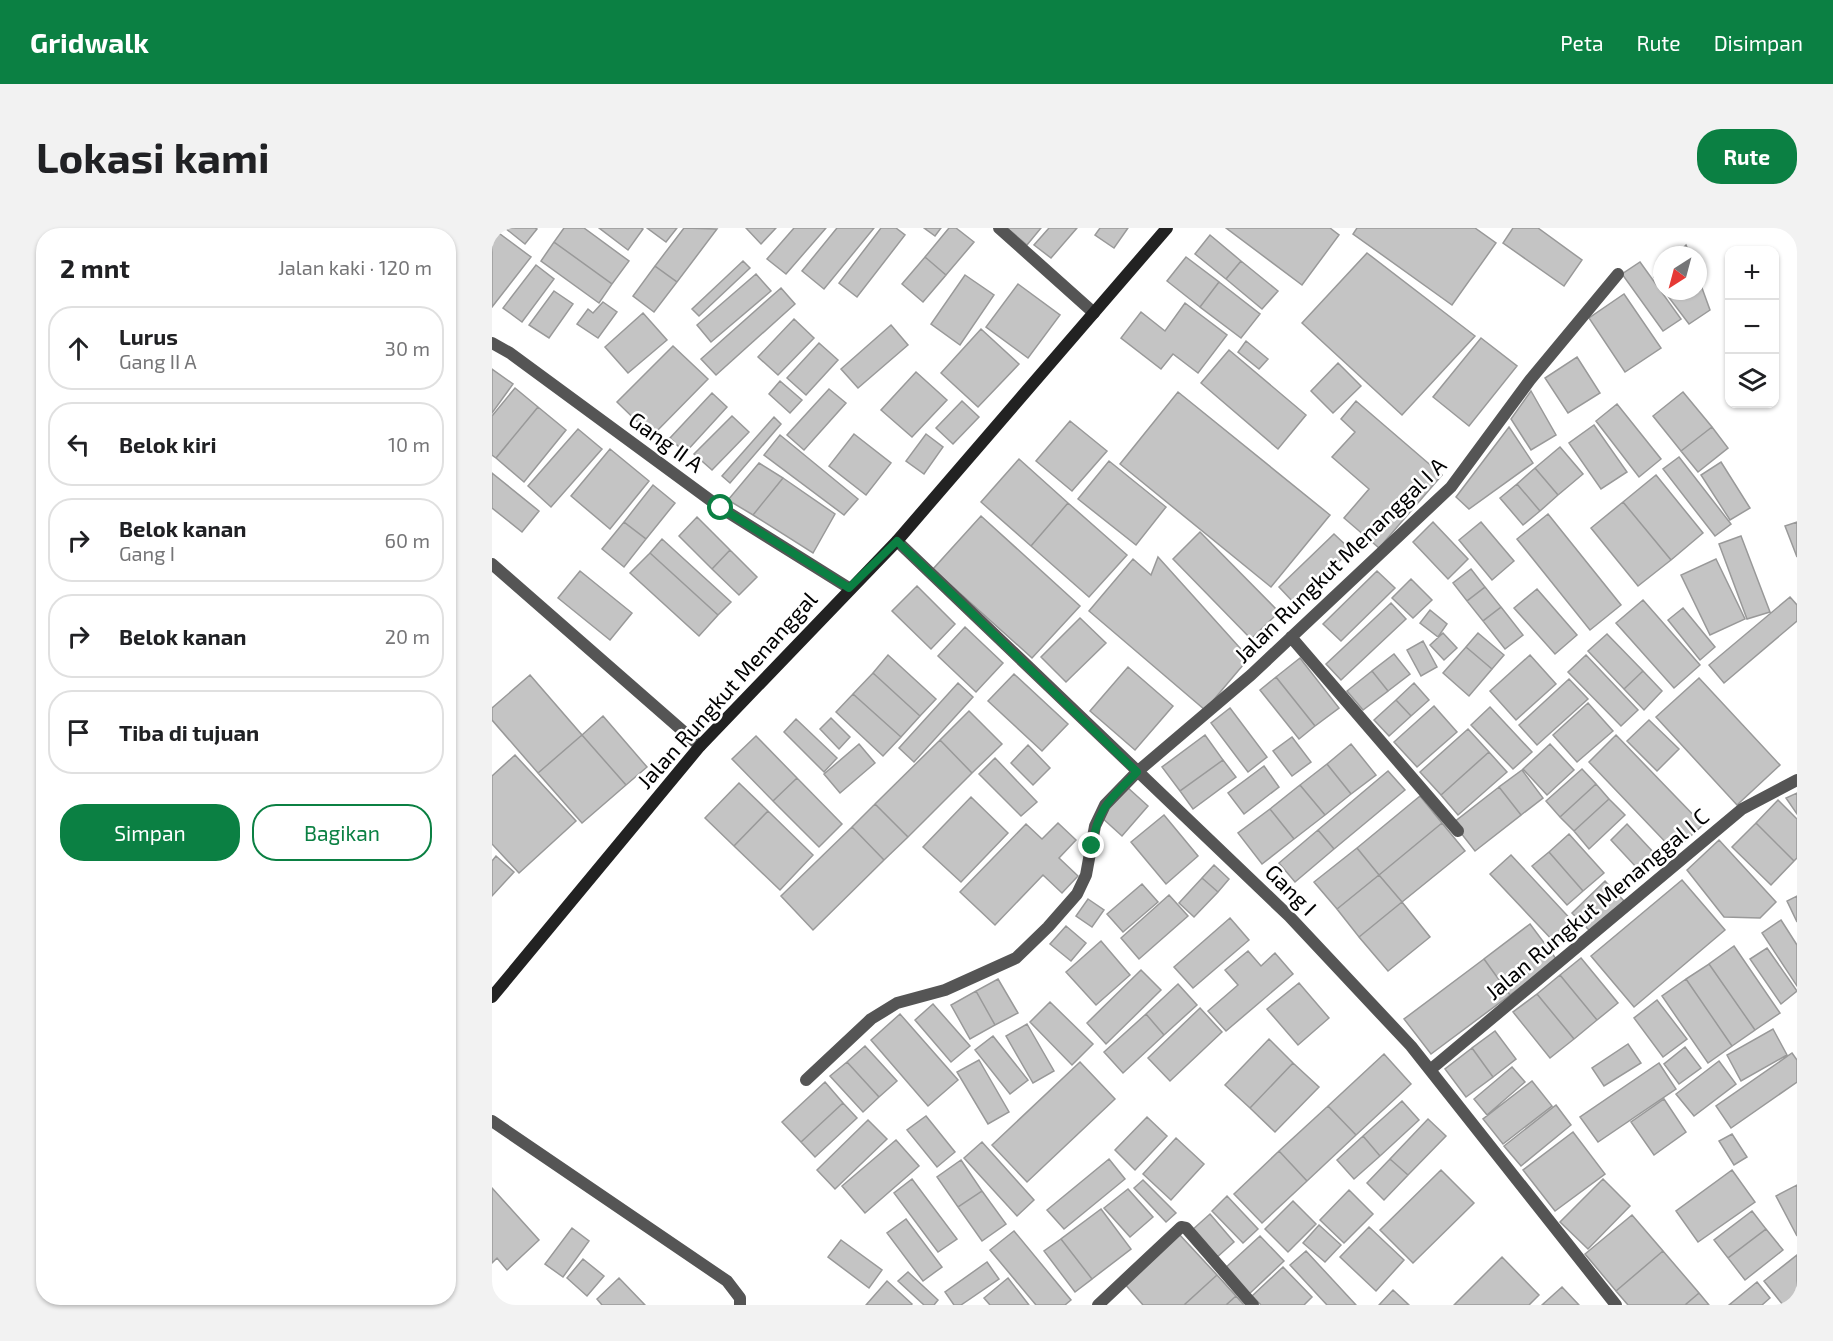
<!DOCTYPE html>
<html lang="id">
<head>
<meta charset="utf-8">
<style>
	body { margin:0; font-family:"Exo 2",sans-serif; background:#f2f2f2; color:#202124 }
	.controls { position:absolute; right:18px; top:18px; display:grid; overflow:hidden; border-radius:12px; box-shadow:0 2px 4px #0004 }
	.controls button { width:54px; height:54px; display:grid; place-items:center; padding:0; border:0; border-bottom:2px solid #e0e0e0; background:#fff; color:#202124; font:30px sans-serif }
	.compass { position:absolute; left:1161px; top:18px; width:54px; height:54px; border-radius:50%; background:#fff; box-shadow:0 2px 4px #0004; rotate:216deg }
	.stop { position:absolute; width:18px; height:18px; margin:-14px; border:4px solid #0b8043; border-radius:50%; background:#fff }
	.stop.end { background:#0b8043; border-color:#fff; box-shadow:0 2px 6px #0008 }
	.list { margin:0; padding:0; list-style:none }
	h2 { display:flex; justify-content:space-between; align-items:center; height:78px; margin:0; padding:0 24px; font-size:26px }
	h2 small { font-size:20px; font-weight:400; color:#757577 }
	.list li { display:grid; grid-template-columns:39px 1fr auto; gap:18px; align-items:center; box-sizing:border-box; height:84px; margin:0 12px 12px; padding:0 12px; border:2px solid #e0e0e0; border-radius:24px }
	.list b { display:block; font-size:22px; white-space:nowrap }
	.list p { margin:0; font-size:20px; white-space:nowrap; color:#757577 }
	.list em { font-size:20px; font-style:normal; color:#757577 }
	.actions { display:flex; gap:12px; padding:18px 24px }
	.actions a { flex:1; padding:14px 0; border:2px solid #0b8043; border-radius:24px; text-align:center; font-size:21px; color:#0b8043 }
	.actions .main { background:#0b8043; color:#fff }
	.icon { flex:none; width:33px; height:33px; fill:none; stroke:currentColor; stroke-width:2; stroke-linecap:round; stroke-linejoin:round }
	.map { position:relative; flex:none; width:1305px; height:1077px; overflow:hidden; border-radius:24px }
	header { display:flex; align-items:center; gap:36px; box-sizing:border-box; height:84px; padding:0 30px; background:#0b8043; color:#fff }
	header strong { font-size:28px }
	nav { display:flex; gap:33px; margin-inline-start:auto; font-size:21px }
	.intro { display:flex; align-items:center; justify-content:space-between; box-sizing:border-box; height:144px; padding:0 36px }
	h1 { margin:0; font-size:42px }
	.button { padding:15px 27px; border-radius:24px; background:#0b8043; color:#fff; font-size:21px; font-weight:700 }
	main { display:flex; gap:36px; padding:0 36px }
	aside { flex:1; background:#fff; border-radius:24px; box-shadow:0 2px 4px #0004 }
	.map>svg:first-child { display:block }
</style>
</head>
<body>
<header>
<strong>Gridwalk</strong>
<nav><a>Peta</a><a>Rute</a><a>Disimpan</a></nav>
</header>
<div class="intro"><h1>Lokasi kami</h1><a class="button">Rute</a></div>
<main>
<aside>
<h2>2 mnt<small>Jalan kaki · 120 m</small></h2>
<ul class="list">
<li><svg class="icon" aria-label="ahead" viewBox="0 0 24 24"><path d="M12 20V5M6 11l6-6 6 6"/></svg><div><b>Lurus</b><p>Gang II A</p></div><em>30 m</em></li>
<li><svg class="icon" aria-label="left" viewBox="0 0 24 24"><path d="M17 20v-9H6M10 6l-5 5 5 5"/></svg><div><b>Belok kiri</b></div><em>10 m</em></li>
<li><svg class="icon" aria-label="right" viewBox="0 0 24 24"><path d="M7 20v-9h11M14 6l5 5-5 5"/></svg><div><b>Belok kanan</b><p>Gang I</p></div><em>60 m</em></li>
<li><svg class="icon" aria-label="right" viewBox="0 0 24 24"><path d="M7 20v-9h11M14 6l5 5-5 5"/></svg><div><b>Belok kanan</b></div><em>20 m</em></li>
<li><svg class="icon" aria-label="arrive" viewBox="0 0 24 24"><path d="M6 21V4h12l-3 4 3 4H6"/></svg><div><b>Tiba di tujuan</b></div></li>
</ul>
<div class="actions"><a class="main">Simpan</a><a>Bagikan</a></div>
</aside>
<div class="map">
<svg width="1305" height="1077" viewBox="0 0 1305 1077">
	<rect width="100%" height="100%" fill="#fff"/>
	<path fill="#c4c4c4" stroke="#999" stroke-width="1.5" d="M0,0L39,29L0,79Z
		M13,0H43L45,1L33,16Z
		M72,0H92L137,33L120,56L62,14Z
		M107,0H149L151,1L136,22Z
		M155,0H185L174,14Z
		M192,0L225,1L185,54L163,38Z
		M254,0H284L269,16Z
		M302,0H334L294,46L275,31Z
		M345,0H382L332,61L310,43Z
		M389,0H404L413,7L365,69L347,55Z
		M432,0H449L443,8Z
		M457,0H464L482,14L454,47L433,29Z
		M515,0H549L535,17Z
		M557,0H585L559,30L542,17Z
		M608,0H636L622,20L603,7Z
		M734,0H838L847,7L810,57Z
		M865,0H983L1004,15L960,77L861,6Z
		M1021,0H1046L1090,32L1072,58L1011,15Z
		M718,7L749,33L734,51L703,26Z
		M62,14L120,56L107,75L49,33Z
		M1194,17L1198,27H1184Z
		M875,25L983,108L910,187L810,95Z
		M433,29L454,47L431,74L410,56Z
		M694,29L727,54L708,79L675,53Z
		M251,33L258,40L207,88L200,81Z
		M749,33L786,63L770,81L734,51Z
		M1148,34L1189,91L1171,103L1130,46Z
		M44,37L62,51L30,94L11,80Z
		M163,38L185,54L162,84L141,68Z
		M1170,42V60L1162,49Z
		M264,46L279,63L219,114L205,97Z
		M473,47L502,67L468,117L439,96Z
		M1206,49L1218,82L1197,96L1172,63H1206Z
		M727,54L768,86L749,110L708,79Z
		M526,56L568,87L536,130L494,99Z
		M289,60L303,76L224,147L209,131Z
		M62,63L81,76L57,110L37,97Z
		M1132,66L1169,120L1133,144L1097,90Z
		M111,74L125,84L106,110L85,96L96,81L101,85Z
		M693,75L735,107L706,145L681,126L669,141L629,110L649,84L673,103Z
		M151,85L175,112L136,145L113,119Z
		M302,91L322,110L286,147L266,129Z
		M399,97L416,117L366,160L349,141Z
		M489,101L527,136L486,179L449,145Z
		M989,110L1025,138L977,198L941,169Z
		M754,113L776,131L767,141L746,124Z
		M327,115L346,132L314,167L295,150Z
		M181,118L216,151L160,208L125,174Z
		M737,122L814,187L786,221L709,155Z
		M1085,129L1108,165L1076,185L1053,150Z
		M846,135L869,158L841,185L819,163Z
		M0,141L21,156L0,185Z
		M424,144L455,172L420,209L389,182Z
		M288,153L310,172L298,185L277,166Z
		M23,160L46,179L4,230L0,227V188Z
		M337,161L354,175L312,222L295,207Z
		M1039,163L1064,207L1039,222L1019,191Z
		M686,164L838,287L779,359L628,236Z
		M1191,164L1220,199L1189,223L1161,188Z
		M220,165L235,179L193,225L178,210Z
		M470,173L487,189L461,216L444,200Z
		M864,173L950,247L887,320L852,290L877,261L840,229L863,204L849,191Z
		M1125,176L1169,231L1147,249L1104,193Z
		M46,179L74,202L32,254L4,230Z
		M240,188L257,204L220,242L202,226Z
		M282,189L289,196L238,255L230,248Z
		M578,193L615,223L580,263L544,233Z
		M1102,197L1135,244L1109,261L1077,215Z
		M1017,199L1041,235L977,281L964,269Z
		M1220,199L1236,220L1206,244L1189,223Z
		M86,201L110,221L59,279L36,258Z
		M362,206L399,235L374,267L337,238Z
		M434,206L451,219L432,246L414,233Z
		M288,207L366,271L352,287L272,227Z
		M1068,219L1091,246L1066,267L1043,240Z
		M118,221L157,253L118,301L79,268Z
		M1187,229L1239,296L1223,308L1171,241Z
		M527,231L576,275L539,318L489,274Z
		M617,233L674,279L644,317L586,271Z
		M1229,234L1258,280L1238,292L1209,247Z
		M267,235L291,250L261,287L236,272Z
		M1043,240L1066,267L1048,283L1025,256Z
		M0,245L47,283L30,304L0,280Z
		M1164,247L1211,305L1179,332L1131,274Z
		M291,250L343,286L321,325L261,287Z
		M1025,256L1048,283L1031,297L1008,270Z
		M161,257L183,275L154,311L132,294Z
		M1131,274L1179,332L1146,358L1099,300Z
		M576,275L635,327L597,369L539,318Z
		M1056,286L1129,377L1098,402L1025,311Z
		M489,288L588,378L540,430L441,341Z
		M205,289L238,322L220,341L187,308Z
		M132,294L154,311L132,339L110,321Z
		M941,294L976,331L956,351L921,314Z
		M989,294L1022,333L1000,352L967,312Z
		M1305,294V329L1293,298Z
		M708,304L787,384L759,411L681,331Z
		M842,306L859,322L803,376L787,359Z
		M1249,308L1278,384L1255,391L1227,316Z
		M170,311L239,374L226,387L158,325Z
		M238,322L265,349L247,367L220,341Z
		M158,325L226,387L207,408L138,345Z
		M666,329L757,430L713,482L597,383L641,331L659,347Z
		M1224,331L1253,391L1218,407L1189,347Z
		M979,341L993,359L975,373L961,355Z
		M88,343L140,385L118,412L66,370Z
		M885,343L903,360L849,413L831,396Z
		M919,351L940,372L921,390L900,370Z
		M425,358L463,396L439,421L400,383Z
		M993,359L1009,379L991,393L975,373Z
		M1045,361L1085,407L1063,426L1022,380Z
		M1298,369L1305,377V393L1232,455L1217,437Z
		M1151,372L1208,437L1182,460L1124,395Z
		M899,375L914,391L849,452L834,436Z
		M1009,379L1031,407L1013,421L991,393Z
		M1191,380L1223,419L1208,432L1176,392Z
		M938,382L955,396L946,409L928,395Z
		M588,390L614,415L574,454L549,429Z
		M473,399L511,435L484,464L446,428Z
		M951,405L965,420L952,432L938,417Z
		M986,405L1012,427L1000,441L974,419Z
		M1115,406L1151,443L1132,461L1096,423Z
		M931,413L945,439L929,448L915,422Z
		M974,419L1000,441L977,468L951,445Z
		M902,426L918,446L896,463L880,443Z
		M396,427L444,471L428,488L381,445Z
		M1038,427L1064,456L1024,492L998,463Z
		M1094,427L1146,482L1129,498L1076,444Z
		M808,430L847,480L823,498L784,449Z
		M636,439L681,478L643,522L598,483Z
		M880,443L896,463L871,482L855,463Z
		M1151,443L1170,463L1152,482L1132,461Z
		M381,445L428,488L409,509L361,466Z
		M522,446L576,496L550,523L496,473Z
		M38,447L90,507L46,545L0,492V480Z
		M784,449L823,498L807,511L768,462Z
		M1207,450L1288,537L1245,577L1164,489Z
		M1077,451L1096,471L1045,517L1027,497Z
		M466,455L481,469L422,534L407,520Z
		M922,455L937,472L919,488L904,472Z
		M361,466L409,509L391,528L344,484Z
		M904,472L919,488L897,508L882,492Z
		M1096,475L1121,503L1085,534L1061,507Z
		M942,478L965,504L925,539L902,514Z
		M998,479L1040,524L1021,541L979,497Z
		M738,480L775,529L756,544L719,495Z
		M477,483L510,516L480,545L448,512Z
		M111,488L155,539L134,557L90,507Z
		M339,490L358,509L347,521L328,501Z
		M304,491L345,530L332,544L292,504Z
		M1157,492L1187,521L1165,543L1135,513Z
		M976,501L997,524L949,567L928,544Z
		M90,507L134,557L90,595L46,545Z
		M713,507L731,532L688,563L670,539Z
		M1124,507L1211,597L1182,623L1097,534Z
		M264,508L305,550L281,573L240,531Z
		M800,509L819,534L800,548L781,523Z
		M448,512L480,545L416,609L383,576Z
		M367,516L383,535L348,565L332,546Z
		M859,516L884,547L859,566L835,536Z
		M1058,516L1082,542L1055,567L1031,541Z
		M536,517L558,540L541,557L519,535Z
		M997,524L1015,544L966,587L949,567Z
		M23,527L84,593L27,645L0,616V548Z
		M503,530L545,574L529,588L487,546Z
		M731,532L744,549L701,581L688,563Z
		M835,536L859,566L833,587L808,557Z
		M772,538L787,559L752,586L736,565Z
		M1090,541L1104,556L1068,589L1054,573Z
		M1030,542L1051,570L1029,587L1007,559Z
		M896,543L913,562L842,621L826,602Z
		M305,550L350,596L327,619L281,573Z
		M247,555L276,583L242,618L213,590Z
		M1104,556L1117,571L1082,603L1068,589Z
		M808,557L833,587L802,611L778,581Z
		M635,559L656,578L630,608L608,588Z
		M1007,559L1029,587L983,623L961,595Z
		M1305,565V586L1294,570Z
		M928,568L950,595L887,647L865,620Z
		M479,569L516,605L469,654L431,619Z
		M1117,571L1133,587L1097,621L1082,603Z
		M1286,572L1305,591V630L1302,633L1264,595Z
		M383,576L416,609L392,632L360,599Z
		M778,581L802,611L770,636L746,605Z
		M276,583L321,627L288,662L242,618Z
		M672,587L706,628L674,656L639,614Z
		M566,595L584,612L567,630L586,648L570,665L551,647L503,697L468,664L534,596L550,611Z
		M950,595L973,623L910,674L887,647Z
		M1264,595L1302,633L1279,657L1240,619Z
		M1135,596L1162,625L1145,640L1119,612Z
		M360,599L392,632L321,702L289,668Z
		M826,602L842,621L803,654L787,635Z
		M1077,606L1112,645L1091,663L1057,624Z
		M1227,612L1284,674L1268,690L1232,689L1195,642Z
		M865,620L887,647L845,681L822,654Z
		M1057,624L1091,663L1075,677L1040,638Z
		M1019,627L1084,697L1064,716L998,646Z
		M4,628L22,644L0,668V633Z
		M722,637L737,651L726,664L710,650Z
		M887,647L910,674L867,709L845,681Z
		M710,650L726,664L702,689L687,675Z
		M1190,652L1233,702L1142,779L1099,728Z
		M1113,653L1132,673L1099,704L1080,685Z
		M650,656L666,674L631,704L615,686Z
		M677,667L696,688L647,731L629,710Z
		M1305,668V694L1295,673Z
		M596,671L612,682L600,699L584,688Z
		M910,674L938,709L896,743L867,709Z
		M738,690L757,712L701,760L682,739Z
		M1289,692L1305,717V758L1270,705Z
		M1038,696L1065,732L1018,767L992,731Z
		M574,698L594,715L579,733L558,716Z
		M609,713L638,747L604,777L574,744Z
		M1242,718L1288,785L1263,802L1217,736Z
		M1275,720L1305,763L1289,776L1258,731Z
		M756,723L769,738L783,725L801,746L734,803L716,783L746,757L733,742Z
		M1089,730L1126,775L1105,792L1068,747Z
		M992,731L1018,767L939,826L912,791Z
		M1217,736L1263,802L1240,818L1194,751Z
		M649,742L669,762L614,816L595,795Z
		M1068,747L1105,792L1082,811L1045,766Z
		M506,751L526,785L503,797L484,763Z
		M1194,751L1240,818L1216,835L1170,768Z
		M807,755L837,790L806,817L775,781Z
		M686,756L705,777L672,807L654,786Z
		M484,763L503,797L478,811L459,777Z
		M1045,766L1082,811L1058,830L1021,784Z
		M1165,772L1195,811L1171,829L1142,790Z
		M558,774L601,816L580,837L538,794Z
		M441,776L478,818L459,834L423,792Z
		M708,780L730,804L678,853L656,830Z
		M408,786L466,852L436,878L379,812Z
		M654,786L672,807L631,845L612,824Z
		M535,796L562,843L541,855L514,808Z
		M1281,801L1295,827L1249,853L1235,827Z
		M1003,803L1024,831L1001,849L980,820Z
		M501,808L536,852L518,866L483,822Z
		M777,811L801,835L758,880L733,857Z
		M1136,816L1149,835L1112,858L1100,840Z
		M373,818L405,853L387,869L355,834Z
		M1193,819L1209,840L1187,856L1172,836Z
		M980,820L1001,849L974,869L953,841Z
		M1300,825L1305,832V854L1239,900L1224,878Z
		M892,826L919,856L864,907L836,878Z
		M487,832L517,884L496,896L465,844Z
		M1227,833L1244,856L1202,888L1184,866Z
		M355,834L387,869L371,884L338,848Z
		M588,834L623,871L535,954L500,917Z
		M801,835L827,859L783,904L758,880Z
		M1167,835L1184,861L1106,914L1088,889Z
		M1020,839L1033,854L995,887L982,871Z
		M1040,853L1060,878L1011,916L991,891Z
		M333,854L351,875L309,914L290,894Z
		M1172,871L1194,904L1162,927L1139,894Z
		M910,873L927,892L888,928L871,908Z
		M351,875L365,890L323,929L309,914Z
		M1064,877L1079,897L1029,938L1012,918Z
		M836,878L864,907L815,953L787,923Z
		M434,888L463,924L445,939L415,902Z
		M655,889L675,908L643,942L623,922Z
		M936,891L954,908L916,947L898,931Z
		M376,892L395,911L343,961L325,942Z
		M1081,904L1113,946L1063,983L1031,942Z
		M1240,906L1255,929L1242,937L1227,913Z
		M871,908L888,928L862,951L845,932Z
		M684,910L712,936L679,972L651,946Z
		M404,912L427,938L373,985L350,958Z
		M490,914L542,972L525,988L472,930Z
		M787,923L815,953L770,995L742,966Z
		M617,931L633,951L572,1001L555,982Z
		M898,931L916,947L892,972L875,955Z
		M469,932L490,963L466,979L445,949Z
		M949,942L982,975L921,1035L888,1002Z
		M1240,942L1263,974L1206,1014L1184,983Z
		M420,951L465,1011L446,1024L402,965Z
		M1111,951L1138,978L1096,1021L1068,994Z
		M651,952L684,985L674,994L642,960Z
		M1305,957V1008L1284,968Z
		M0,960L47,1012L15,1042L5,1030L0,1035Z
		M636,961L661,989L638,1009L612,980Z
		M857,962L881,986L852,1015L828,992Z
		M490,963L514,996L490,1013L466,979Z
		M735,968L766,1001L751,1015L720,983Z
		M801,973L824,996L796,1024L773,1001Z
		M609,981L639,1021L600,1051L569,1011Z
		M1260,983L1274,1001L1236,1030L1222,1012Z
		M718,986L742,1014L723,1031L699,1003Z
		M1140,987L1171,1023L1124,1063L1093,1026Z
		M414,991L450,1039L431,1053L395,1005Z
		M827,997L849,1017L833,1034L811,1015Z
		M877,999L912,1032L884,1063L848,1029Z
		M80,1000L97,1013L71,1049L53,1036Z
		M1274,1001L1291,1022L1253,1052L1236,1030Z
		M522,1003L579,1072L573,1077H544L498,1022Z
		M686,1005L725,1047L692,1077H651L632,1055Z
		M768,1008L792,1033L755,1068L731,1042Z
		M569,1011L600,1051L583,1064L552,1023Z
		M349,1012L390,1042L377,1060L336,1029Z
		M814,1023L864,1077H835L798,1037Z
		M1171,1023L1207,1065L1193,1077H1136L1124,1063Z
		M1305,1027V1077H1291L1272,1053Z
		M1010,1029L1047,1067L1037,1077H962Z
		M91,1031L112,1048L95,1068L75,1050Z
		M495,1034L507,1051L469,1077H462L453,1064Z
		M791,1039L820,1069L812,1077H769L760,1068Z
		M416,1044L446,1072L442,1077H432L406,1053Z
		M725,1047L744,1068L734,1077H692Z
		M127,1050L153,1077H110L105,1071Z
		M516,1050L537,1077H498L492,1070Z
		M395,1053L420,1076L419,1077H374Z
		M1265,1054L1278,1070L1270,1077H1237Z
		M1070,1059L1087,1077H1050Z
		M901,1062L917,1077H887Z
		M1207,1065L1217,1077H1193Z
		M744,1068L752,1077H734Z"/>
	<g fill="none" stroke-linecap="round" stroke-linejoin="round">
		<path stroke="#555" stroke-width="12" d="M0,336L208,518
			M0,893L235,1053L248,1070V1077"/>
		<path stroke="#555" stroke-width="12" d="M507,0L602,85
			M0,115L18,125L229,280L357,360
			M405,313L797,688L919,818L1124,1077
			M799,409L966,603
			M938,842L1250,581L1305,552
			M314,852L379,791L405,775L453,762L524,730L556,699L585,666L594,647L603,598L613,577L645,544L759,447L959,259L1038,152L1126,46
			M606,1077L689,999L694,1000L761,1077"/>
		<path stroke="#222" stroke-width="12" d="M0,769L208,518L405,313L675,0"/>
	</g>
	<g fill="none" stroke-linecap="round" stroke-linejoin="round">
		<path stroke="#0b8043" stroke-width="8" d="M229,280L357,360L405,313L645,544C619,571 606,578 600,618"/>
	</g>
	<g text-anchor="middle" stroke-width="5" stroke-linejoin="round" paint-order="stroke">
		<g font-size="22" fill="#000" stroke="#fff">
			<text transform="translate(174 214) rotate(36)" y="8">Gang II A</text>
			<text transform="translate(848 332) rotate(-44)" y="8">Jalan Rungkut Menanggal I A</text>
			<text transform="translate(235 462) rotate(-48)" y="8">Jalan Rungkut Menanggal</text>
			<text transform="translate(799 662) rotate(45)" y="8">Gang I</text>
			<text transform="translate(1105 676) rotate(-40)" y="8">Jalan Rungkut Menanggal I C</text>
		</g>
	</g>
</svg>
<div class="controls">
<button>+</button>
<button>−</button>
<button><svg class="icon" aria-label="layers" viewBox="0 0 24 24"><path d="M12 4l9 5-9 5-9-5zM3 14l9 5 9-5"/></svg></button>
</div>
<svg class="compass" viewBox="-18 -18 36 36"><path d="M0-13l5 13h-10z" fill="#e53935"/><path d="M0 13l5-13h-10z" fill="#757577"/></svg>
<div class="stop" style="left:229px;top:280px"></div>
<div class="stop end" style="left:600px;top:618px"></div>
</div>
</main>
</body>
</html>
